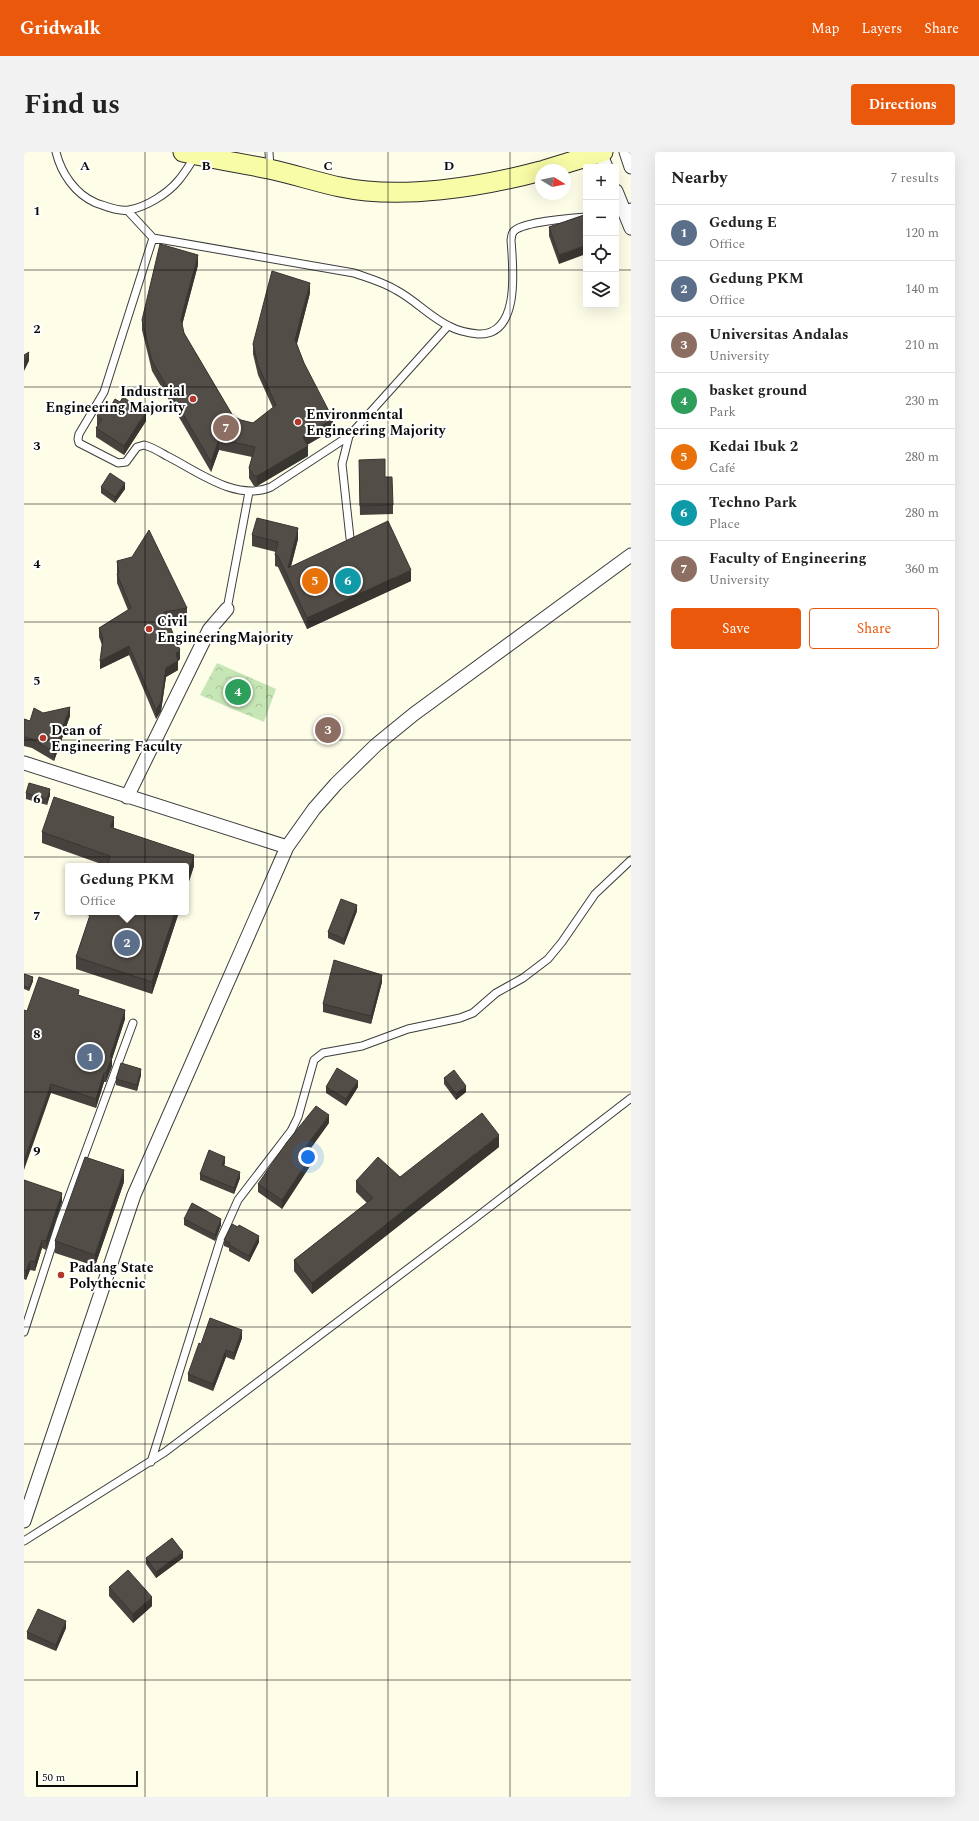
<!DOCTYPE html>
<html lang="en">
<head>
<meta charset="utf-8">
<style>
	body { margin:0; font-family:Spectral,serif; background:#f2f2f2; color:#222 }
	.controls { position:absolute; right:12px; top:12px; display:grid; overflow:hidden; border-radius:4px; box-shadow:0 4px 16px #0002 }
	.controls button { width:36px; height:36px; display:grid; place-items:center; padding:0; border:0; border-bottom:1px solid #e0e0e0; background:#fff; color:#222; font:20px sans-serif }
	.compass { position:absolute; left:511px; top:12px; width:36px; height:36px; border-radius:50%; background:#fff; box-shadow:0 4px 16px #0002; rotate:100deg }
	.scale { position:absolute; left:12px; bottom:10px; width:102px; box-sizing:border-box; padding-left:4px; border:2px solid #0a0a0a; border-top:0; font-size:11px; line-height:14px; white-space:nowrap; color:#0a0a0a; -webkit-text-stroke:3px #fff; paint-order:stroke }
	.you { position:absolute; left:284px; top:1005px; width:14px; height:14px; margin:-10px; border:3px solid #fff; border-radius:50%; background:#1a73e8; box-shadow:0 0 0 6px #1a73e833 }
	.badge { display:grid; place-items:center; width:26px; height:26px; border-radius:50%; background:#ea580c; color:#fff; font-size:13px; font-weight:700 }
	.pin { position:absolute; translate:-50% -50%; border:2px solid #fff; box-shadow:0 1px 4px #0006 }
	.popup { position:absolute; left:41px; top:711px; width:124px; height:52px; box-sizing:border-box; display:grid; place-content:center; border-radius:4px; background:#fff; filter:drop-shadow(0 1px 3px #0005); font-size:13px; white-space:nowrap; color:#767676 }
	.popup b { font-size:15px; color:#222 }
	.popup::after { content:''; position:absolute; left:50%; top:100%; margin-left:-8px; border:8px solid transparent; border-top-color:#fff }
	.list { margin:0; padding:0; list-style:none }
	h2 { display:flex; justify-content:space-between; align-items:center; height:52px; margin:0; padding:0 16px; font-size:17px }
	h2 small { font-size:13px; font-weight:400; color:#767676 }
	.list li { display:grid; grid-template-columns:26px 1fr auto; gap:12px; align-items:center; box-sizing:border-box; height:56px; padding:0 16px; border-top:1px solid #e0e0e0 }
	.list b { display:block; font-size:15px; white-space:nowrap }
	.list p { margin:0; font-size:13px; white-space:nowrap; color:#767676 }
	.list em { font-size:13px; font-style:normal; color:#767676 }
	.actions { display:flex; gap:8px; padding:12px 16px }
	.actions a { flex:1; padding:9px 0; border:1px solid #ea580c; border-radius:4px; text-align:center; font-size:14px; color:#ea580c }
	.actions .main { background:#ea580c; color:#fff }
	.icon { flex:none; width:22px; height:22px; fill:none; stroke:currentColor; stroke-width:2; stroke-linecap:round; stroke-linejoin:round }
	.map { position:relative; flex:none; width:607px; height:1645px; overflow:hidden; border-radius:4px }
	header { display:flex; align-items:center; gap:24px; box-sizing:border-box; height:56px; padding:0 20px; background:#ea580c; color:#fff }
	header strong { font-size:19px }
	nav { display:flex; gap:22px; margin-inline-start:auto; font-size:14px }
	.intro { display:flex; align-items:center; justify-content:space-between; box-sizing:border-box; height:96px; padding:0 24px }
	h1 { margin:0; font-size:28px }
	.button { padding:10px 18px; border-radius:4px; background:#ea580c; color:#fff; font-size:14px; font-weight:700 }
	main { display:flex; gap:24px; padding:0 24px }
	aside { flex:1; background:#fff; border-radius:4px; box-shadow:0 4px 16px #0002 }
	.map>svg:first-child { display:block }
</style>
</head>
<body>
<header>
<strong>Gridwalk</strong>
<nav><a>Map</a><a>Layers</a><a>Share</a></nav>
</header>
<div class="intro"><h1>Find us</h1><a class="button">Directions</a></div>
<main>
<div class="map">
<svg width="607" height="1645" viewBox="0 0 607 1645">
	<defs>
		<pattern id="park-crowns" width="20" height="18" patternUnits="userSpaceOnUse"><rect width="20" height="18" fill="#c7e6b5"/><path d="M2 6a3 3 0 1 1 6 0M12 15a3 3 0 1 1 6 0" fill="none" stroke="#aac49a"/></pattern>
	</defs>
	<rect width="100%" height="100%" fill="#fefde8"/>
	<path fill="url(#park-crowns)" d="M193,511L252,537L240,570L176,543Z"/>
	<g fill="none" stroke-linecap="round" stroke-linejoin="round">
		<g stroke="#3d3d3d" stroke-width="9">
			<path id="lane" d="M32,0C37,21 51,42 72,51C82,54 94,60 105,58C122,55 143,42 154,29C161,21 166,12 172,3
				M245,0L246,15
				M104,59L129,86L330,121C344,126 359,130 372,138C391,148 406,165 425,174C434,179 444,181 454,182C497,184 489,115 487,88C488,84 487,82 490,79C499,70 548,66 562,65
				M592,60L607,55
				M129,86L80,240L55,282L54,287L55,291L94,311L102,310L113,295L120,293C128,295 136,300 143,304C173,319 212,350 247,335L325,284L424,174
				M325,284L318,312L326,386
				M203,457L225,340
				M0,1180L36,1069L109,871
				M127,1310L197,1086L214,1048L267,979L274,965L290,908L299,901L338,894L384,877L436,866L449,861L472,841L499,826L524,807L538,790L571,742L607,708
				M0,1389L141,1300L450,1067L607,946"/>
		</g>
		<g stroke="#3d3d3d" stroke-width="15">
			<path id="street" d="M602,0L607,15
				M576,1L582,15
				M592,39L607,76
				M0,611L263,695
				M103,645L185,478L203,457
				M0,1369L110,1043L263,695L290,657L312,632L352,593L390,562L607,403"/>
		</g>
		<g stroke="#2c2c2c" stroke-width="21">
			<path id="secondary" d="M159,0C188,7 217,11 245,17C269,22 292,30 316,35C377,48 457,35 517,19
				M520,18L579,0"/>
		</g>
		<use href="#lane" stroke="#fff" stroke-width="7"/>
		<use href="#street" stroke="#fff" stroke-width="13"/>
		<use href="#secondary" stroke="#f9fca6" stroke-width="19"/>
	</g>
	<path fill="#47423d" d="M560,63L535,112L525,84V75Z
		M174,113L158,173L160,181L209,264L217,268L229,271L249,256L234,223L229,202V192L286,141L273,192L280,211L309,278L283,293L284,304L233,334H230L225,326V316L228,305L195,298L187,320L128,219L118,178V168Z
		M85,257L122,269L100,303L72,285V276L74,273H73V264Z
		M335,317L361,325L369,353V362L336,363Z
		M77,335L101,337L91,351L77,341Z
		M228,383L274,387L267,415L387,429L283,477L254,415L251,414V403L252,400L228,394Z
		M93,409L163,456V465L143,468L156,507L154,509V518L142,525L137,559L132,567L105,503L76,517L78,493L75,485V476L104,458L93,431Z
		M19,561L46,564L30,609L8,596L0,594V567L6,569Z
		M2,641L26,643L23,653L2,647Z
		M90,676L170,714L162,738V714H83L18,691V680Z
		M333,759L320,793L304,786V780Z
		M57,760H155L128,842L52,817V805L66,764L57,761Z
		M0,822L9,829L5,839L0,837Z
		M358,830L347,872L299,860V852Z
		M55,843L101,867L88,907V914L82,930H80L72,956L27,941L3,859Z
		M117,923L113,939L92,933V927Z
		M420,926L442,940L432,948L420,932Z
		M302,935H334L322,954L302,941Z
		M305,971L282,1003L286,1014L258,1057L234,1040V1032Z
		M475,995L288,1142L270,1119V1108L343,1051L332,1040V1029L376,1025Z
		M201,1011L200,1013L216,1026L210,1042L176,1028V1022Z
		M0,1028L38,1050L22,1098L18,1096L11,1119L6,1118L2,1128L0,1127Z
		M100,1030L71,1114L31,1101V1089Z
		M160,1067L197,1073L191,1089L160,1073Z
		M200,1088L235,1090L225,1110L205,1099V1096L200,1094Z
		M218,1186L210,1208L202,1205L189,1239L164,1229V1222Z
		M122,1406H159L132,1426L122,1412Z
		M85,1435L128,1454L109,1471L85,1444Z
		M42,1476L32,1499L3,1487V1480Z"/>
	<path fill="#393632" d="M562,93V102L535,112V103Z
		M174,103V113L157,177V167Z
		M286,131V141L271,198V188Z
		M5,200V209L0,219V210Z
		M122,260V269L100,303V294Z
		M309,267V278L279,295V285Z
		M195,287V298L187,320V310Z
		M284,294V304L233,334V324Z
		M101,331V337L91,351V345Z
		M274,376V387L264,425V416Z
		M387,418V429L283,477V466Z
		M105,494V503L76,517V509Z
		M156,498V507L152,510V501Z
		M154,509V518L142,525L137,559L132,567V558L142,516Z
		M46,555V564L30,609V600Z
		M26,637V643L23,653V647Z
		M90,665V676L86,675Z
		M170,703V714L162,738V727Z
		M333,753V759L320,793V787Z
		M151,760H155L128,842V830Z
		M358,823V830L347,872V864Z
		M9,825V829L5,839V836Z
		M101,858V867L88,907V914L82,930V921L86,905Z
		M117,917V923L113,939V933Z
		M80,921V930L72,956V947Z
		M334,929V935L322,954V947Z
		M27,932V941L0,1018V1009Z
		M442,934V940L432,948V942Z
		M305,963V971L278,1008V1000Z
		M475,983V995L288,1142V1131Z
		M201,1005V1011L198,1019V1013Z
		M286,1006V1014L258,1057V1048Z
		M100,1018V1030L71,1114V1103Z
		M216,1020V1026L210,1042V1036Z
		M38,1041V1050L22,1098V1089Z
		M197,1067V1073L191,1089V1083Z
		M235,1084V1090L225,1110V1104Z
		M18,1088V1096L11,1119V1110Z
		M6,1109V1118L2,1128V1119Z
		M218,1178V1186L210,1208V1201Z
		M202,1198V1205L189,1239V1232Z
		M159,1400V1406L132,1426V1420Z
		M128,1445V1454L109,1471V1462Z
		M42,1469V1476L32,1499V1493Z"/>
	<path fill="#524d47" stroke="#393632" d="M560,63L562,69V93L535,103L525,75Z
		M136,92L174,103L157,167L160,181L209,264L217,268L229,271L252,253L234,213L229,192L248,119L286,131L271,188L280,211L309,267L279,285L284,294L233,324H230L225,316L231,295L195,287L187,310L128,209L118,168Z
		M5,200L0,210V203Z
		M99,245L122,260L100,294L72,276L78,267L73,264L80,253L85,257L91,247L96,250Z
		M361,307V325H368L369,353L336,354L335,308Z
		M86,321L101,331L91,345L77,335Z
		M233,366L274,376L264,416L364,369L387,418L283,466L254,404L251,403L254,390L228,383Z
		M125,378L163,456L140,460L156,498L152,501L154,509L142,516L137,550L132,558L105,494L76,509L79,486L75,476L107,456L93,422L95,421L93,409L108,405Z
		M46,555L30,600L8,587L0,585V567L6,569L10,556L19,561Z
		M5,631L26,637L23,647L2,641Z
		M30,645L90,665L86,675L170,703L162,727V714H83L86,704L18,680Z
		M317,747L333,753L320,787L304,780Z
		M67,760H151L128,830L52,805Z
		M310,808L358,823L347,864L299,852Z
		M0,822L9,825L5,836L0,834Z
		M15,825L55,838L54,843L101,858L86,905H88L82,921H80L72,947L27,932L0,1009V858L3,859Z
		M97,911L117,917L113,933L92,927Z
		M313,916L334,929L322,947L302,935Z
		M430,918L442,934L432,942L420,926Z
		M292,954L305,963L278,1000L286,1006L258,1048L234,1032L263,990Z
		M458,961L475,983L288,1131L270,1108L349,1046L332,1029L354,1005L376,1025Z
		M185,998L201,1005L198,1013L216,1020L210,1036L176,1022Z
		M61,1005L100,1018L71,1103L31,1089Z
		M0,1028L38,1041L22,1089L18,1088L11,1110L6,1109L2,1119L0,1118Z
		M168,1051L197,1067L191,1083L160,1067Z
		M208,1072L214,1075L215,1073L235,1084L225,1104L205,1093L206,1091L200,1088Z
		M186,1166L218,1178L210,1201L202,1198L189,1232L164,1222L175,1191L177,1192Z
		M148,1386L159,1400L132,1420L122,1406Z
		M104,1418L128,1445L109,1462L85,1435Z
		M14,1457L42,1469L32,1493L3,1480Z"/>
	<path fill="none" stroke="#0a0a0a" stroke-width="1" stroke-opacity="0.55" d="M121,0V1645M243,0V1645M364,0V1645M486,0V1645M0,118H562M592,118H607M0,235H607M0,352H607M0,470H607M0,588H607M0,705H607M0,822H607M0,940H607M0,1058H607M0,1175H607M0,1292H607M0,1410H607M0,1528H607"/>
	<g fill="#b33629" stroke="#fff" stroke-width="1.5">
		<circle cx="169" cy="247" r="4"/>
		<circle cx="274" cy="270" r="4"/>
		<circle cx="125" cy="477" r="4"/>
		<circle cx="19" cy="586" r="4"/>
		<circle cx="37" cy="1123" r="4"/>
	</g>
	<g text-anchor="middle" stroke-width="4" stroke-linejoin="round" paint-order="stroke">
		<g font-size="14" font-weight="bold" fill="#0a0a0a" stroke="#fff" text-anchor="start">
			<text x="161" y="244" text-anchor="end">Industrial<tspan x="161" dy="16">Engineering Majority</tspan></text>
			<text x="282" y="267">Environmental<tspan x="282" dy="16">Engineering Majority</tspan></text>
			<text x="133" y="474">Civil<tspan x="133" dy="16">EngineeringMajority</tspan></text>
			<text x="27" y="583">Dean of<tspan x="27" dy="16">Engineering Faculty</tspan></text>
			<text x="45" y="1120">Padang State<tspan x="45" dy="16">Polythecnic</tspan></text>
		</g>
	</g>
	<g font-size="13" text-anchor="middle" font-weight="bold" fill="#0a0a0a" stroke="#fff" stroke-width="4" stroke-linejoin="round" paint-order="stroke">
		<text x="61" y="18">A</text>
		<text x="182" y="18">B</text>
		<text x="304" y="18">C</text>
		<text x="425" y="18">D</text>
		<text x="13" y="63">1</text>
		<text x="13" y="181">2</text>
		<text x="13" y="298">3</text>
		<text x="13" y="416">4</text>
		<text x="13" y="533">5</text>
		<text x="13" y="651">6</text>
		<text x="13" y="768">7</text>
		<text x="13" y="886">8</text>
		<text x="13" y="1003">9</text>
	</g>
</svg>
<div class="controls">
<button>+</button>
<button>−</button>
<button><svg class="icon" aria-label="locate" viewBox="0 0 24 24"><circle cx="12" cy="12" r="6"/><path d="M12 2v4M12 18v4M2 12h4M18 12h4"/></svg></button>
<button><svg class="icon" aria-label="layers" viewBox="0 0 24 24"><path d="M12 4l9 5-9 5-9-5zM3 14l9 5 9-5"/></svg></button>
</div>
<svg class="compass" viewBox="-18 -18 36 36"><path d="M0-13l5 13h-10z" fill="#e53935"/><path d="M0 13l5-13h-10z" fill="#767676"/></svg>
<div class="scale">50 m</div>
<div class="you"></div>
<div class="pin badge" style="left:66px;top:905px;background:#5c6f8a">1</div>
<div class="pin badge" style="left:103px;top:791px;background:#5c6f8a">2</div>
<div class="popup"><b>Gedung PKM</b>Office</div>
<div class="pin badge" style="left:304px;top:578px;background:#8d6e63">3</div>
<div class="pin badge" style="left:214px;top:540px;background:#2e9e5b">4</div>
<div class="pin badge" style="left:291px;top:429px;background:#e8710a">5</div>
<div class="pin badge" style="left:324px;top:429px;background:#0f9aa8">6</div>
<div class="pin badge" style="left:202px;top:276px;background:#8d6e63">7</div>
</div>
<aside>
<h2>Nearby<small>7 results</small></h2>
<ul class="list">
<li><span class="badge" style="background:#5c6f8a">1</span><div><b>Gedung E</b><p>Office</p></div><em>120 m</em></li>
<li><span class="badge" style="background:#5c6f8a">2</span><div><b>Gedung PKM</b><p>Office</p></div><em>140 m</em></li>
<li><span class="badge" style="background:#8d6e63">3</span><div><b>Universitas Andalas</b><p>University</p></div><em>210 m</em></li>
<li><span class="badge" style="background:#2e9e5b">4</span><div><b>basket ground</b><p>Park</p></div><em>230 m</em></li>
<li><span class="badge" style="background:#e8710a">5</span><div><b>Kedai Ibuk 2</b><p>Café</p></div><em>280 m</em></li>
<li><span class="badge" style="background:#0f9aa8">6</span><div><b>Techno Park</b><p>Place</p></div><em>280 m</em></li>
<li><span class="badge" style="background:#8d6e63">7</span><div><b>Faculty of Engineering</b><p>University</p></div><em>360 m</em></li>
</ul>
<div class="actions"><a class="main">Save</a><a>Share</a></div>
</aside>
</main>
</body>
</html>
